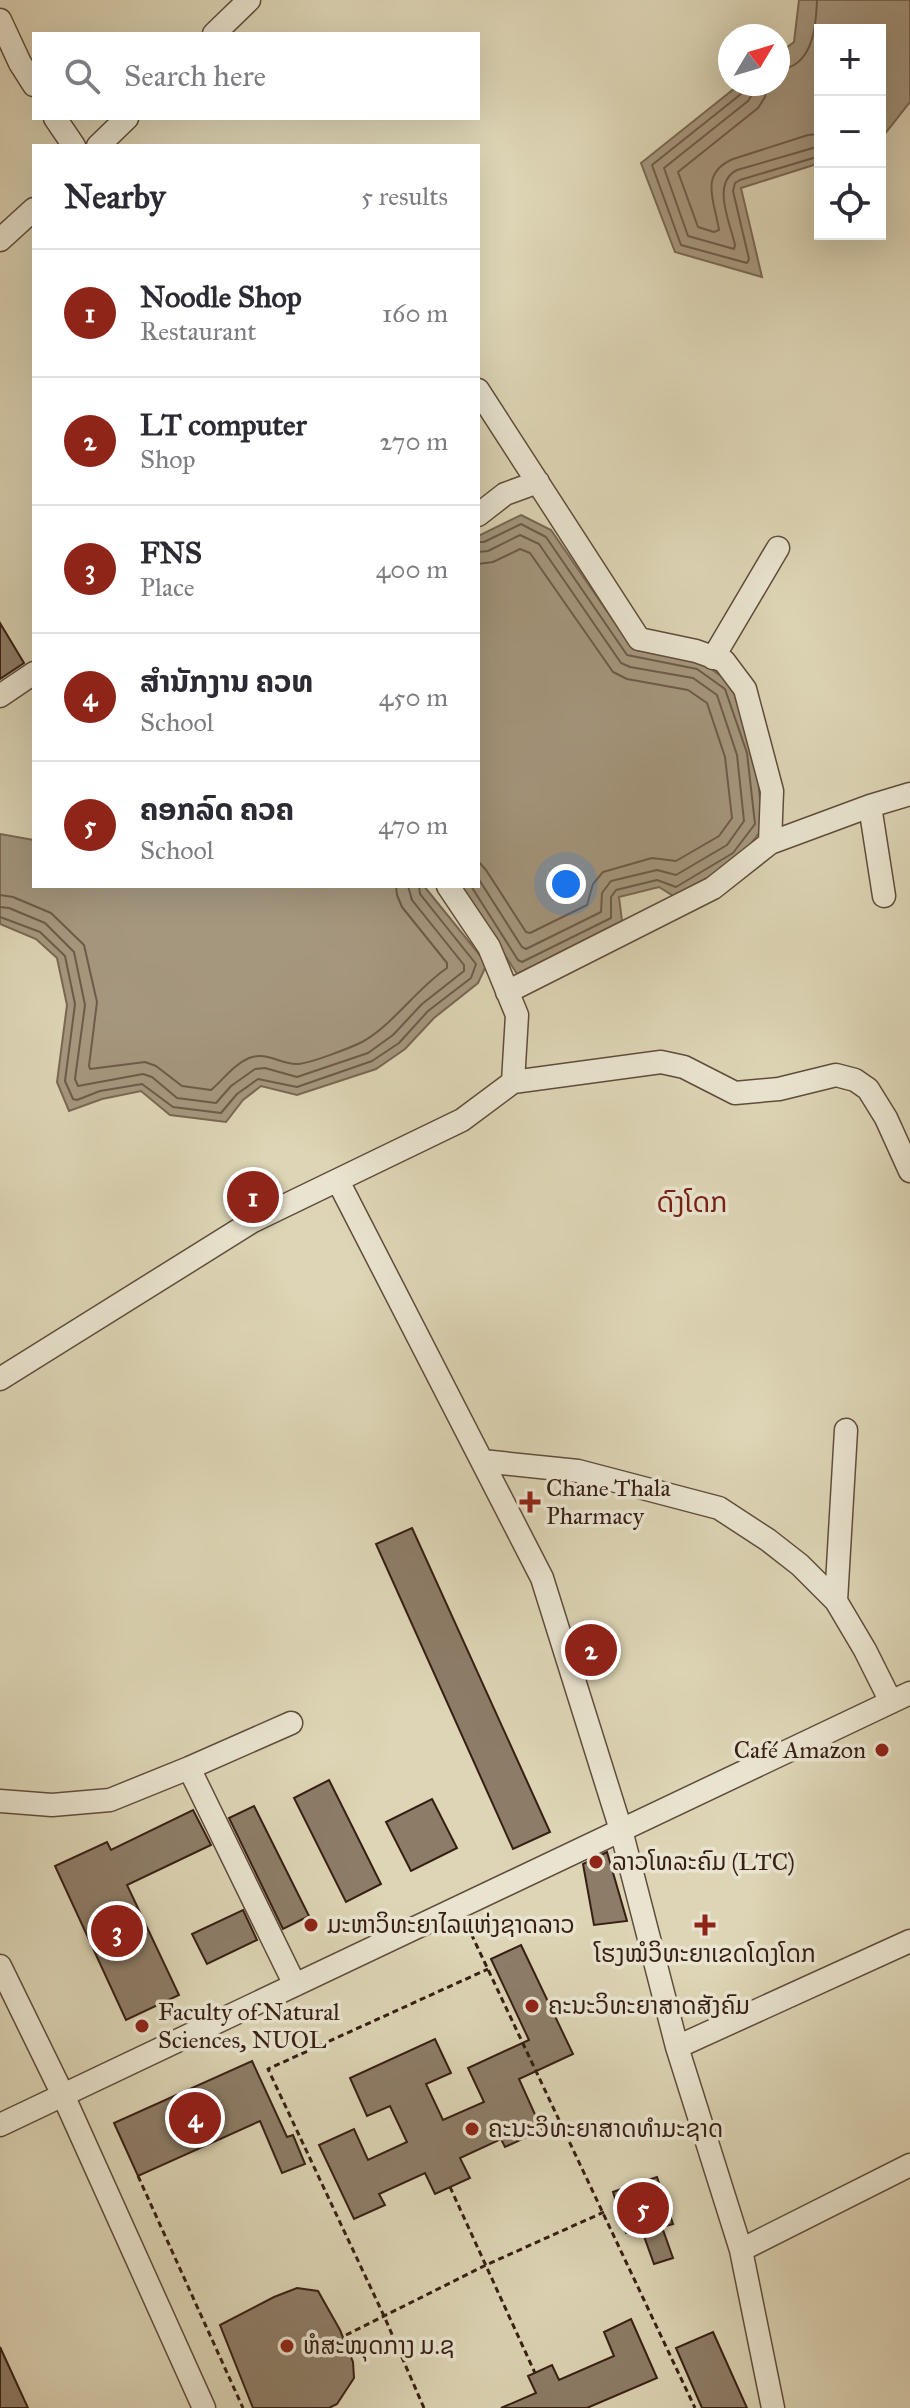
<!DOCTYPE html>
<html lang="en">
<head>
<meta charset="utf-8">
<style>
	body { margin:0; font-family:"IM FELL Great Primer","Noto Sans Lao",serif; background:#f7f7f7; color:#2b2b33 }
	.controls { position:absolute; right:24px; top:24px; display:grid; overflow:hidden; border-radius:0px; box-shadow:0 8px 32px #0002 }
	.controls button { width:72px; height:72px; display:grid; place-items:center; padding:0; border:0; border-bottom:2px solid #e1e1e2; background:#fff; color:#2b2b33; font:40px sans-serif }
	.compass { position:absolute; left:718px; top:24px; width:72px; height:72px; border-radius:50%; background:#fff; box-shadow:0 8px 32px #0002; rotate:52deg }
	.you { position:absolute; left:566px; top:884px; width:28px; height:28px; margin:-20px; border:6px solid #fff; border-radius:50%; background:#1a73e8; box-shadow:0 0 0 12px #1a73e833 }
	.badge { display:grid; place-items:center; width:52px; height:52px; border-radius:50%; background:#8f2418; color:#fff; font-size:26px; font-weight:700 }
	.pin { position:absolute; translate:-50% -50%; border:4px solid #fff; box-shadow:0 2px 8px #0006 }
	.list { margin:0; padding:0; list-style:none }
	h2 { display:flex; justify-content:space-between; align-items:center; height:104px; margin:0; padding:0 32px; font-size:34px }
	h2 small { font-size:26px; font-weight:400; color:#7c7c81 }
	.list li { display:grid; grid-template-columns:52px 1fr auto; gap:24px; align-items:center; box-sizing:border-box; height:128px; padding:0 32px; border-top:2px solid #e1e1e2 }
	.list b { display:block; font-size:30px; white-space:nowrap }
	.list p { margin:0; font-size:26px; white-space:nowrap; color:#7c7c81 }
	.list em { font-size:26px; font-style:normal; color:#7c7c81 }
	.icon { flex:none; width:44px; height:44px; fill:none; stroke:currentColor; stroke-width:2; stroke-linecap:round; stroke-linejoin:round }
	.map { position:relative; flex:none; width:910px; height:2408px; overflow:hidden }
	.search { position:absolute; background:#fff; box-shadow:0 8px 32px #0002; left:32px; top:32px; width:448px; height:88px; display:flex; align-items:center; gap:20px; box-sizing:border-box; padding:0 28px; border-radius:0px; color:#7c7c81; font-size:30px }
	.panel { position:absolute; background:#fff; box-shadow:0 8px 32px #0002; left:32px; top:144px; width:448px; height:744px; border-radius:0px }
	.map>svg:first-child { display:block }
</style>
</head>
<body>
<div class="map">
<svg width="910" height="2408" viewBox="0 0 910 2408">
	<rect width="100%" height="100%" fill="#ddd5b5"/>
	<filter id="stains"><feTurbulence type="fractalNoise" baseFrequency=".0025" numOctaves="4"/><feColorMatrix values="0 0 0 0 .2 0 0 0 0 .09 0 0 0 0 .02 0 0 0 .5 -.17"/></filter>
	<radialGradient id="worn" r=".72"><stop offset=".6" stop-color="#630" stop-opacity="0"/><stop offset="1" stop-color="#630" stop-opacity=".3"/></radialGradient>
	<path fill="#a5977e" stroke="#796754" stroke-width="2" d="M799,0H910V102L880,140V30H820V163L741,188L762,277L675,252L641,163L740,84H778V54L794,42Z
		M521,515L551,530L633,649L700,661L732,684L755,751L763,828L739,859L675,897L659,887L619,897L622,921L517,974L461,886H478V536Z
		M0,834L34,840V886H424L487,964L478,983L434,1018L405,1049L376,1069L297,1095L261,1086L243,1100L226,1122L170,1115L141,1091L102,1099L69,1111L57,1082L67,1005L57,958L36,939L0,924Z"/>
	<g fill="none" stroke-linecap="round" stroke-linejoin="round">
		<path stroke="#6e5a49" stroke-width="2" d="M778,70C813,67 816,27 817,0
			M744,84L741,94L652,165L681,245L747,263L749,259L733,191L735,183L740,180L820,156
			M754,84L753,93L748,101L664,168L688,236L734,249L735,245C730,222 711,183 737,170L820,146
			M767,84L765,97L758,108L678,172L698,227L714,232L719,230C715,202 698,174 733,159L808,135L820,134
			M478,552L488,551L520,535L539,544L621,663L630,667L693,678L717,695L737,755L744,821L727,845L676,875L657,870L611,881L602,893L601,912L526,949L522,947L478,878
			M478,564L493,562L520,549L530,553L613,672L627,679L688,690L707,703L725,757L732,818L719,836L676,861L652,858L603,872L593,884L587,905L530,933L526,932L486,870L478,861
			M471,886L518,960L522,962L611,918V897L616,890L657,880L676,887L733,853L755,824L747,753L725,689L697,669L627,655L546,537L521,524L484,542H478
			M0,895L13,897L51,913L84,945L97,1002L89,1066L90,1069L145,1062L156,1066L182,1086L211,1090C223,1080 233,1065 249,1058C267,1051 281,1065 298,1064C311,1063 350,1048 362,1042C393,1025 416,989 447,968V963L402,907L397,895L396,886
			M0,907L9,908L45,923L74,952L85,1005L75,1079L78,1086L143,1074L152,1077L177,1098L216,1103L231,1086L255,1069L265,1068L297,1077L368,1053L393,1035L422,1004L464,971V965L412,900L408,886
			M0,917L40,932L65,956L75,1004L65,1081L73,1099L77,1100L100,1091L142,1084L173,1107L221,1113L237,1094L258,1079L297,1087L372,1061L399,1043L428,1011L471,978L476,964L420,894L419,886"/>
	</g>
	<path fill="#8d7d68" stroke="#371e14" stroke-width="2" d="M0,623L24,663L0,679Z
		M412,1528L550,1832L513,1849L376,1544Z
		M329,1780L381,1884L346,1902L294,1798Z
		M432,1799L457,1848L411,1871L386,1822Z
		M254,1806L309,1916L283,1929L229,1818Z
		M193,1810L211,1845L127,1885L179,1995L126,2020L55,1866L107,1842L111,1850Z
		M607,1852L627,1921L594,1925L583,1864Z
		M243,1910L257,1940L207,1964L192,1934Z
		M521,1945L573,2054L519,2079L542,2130L505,2147L501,2139L460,2158L470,2178L435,2194L425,2173L379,2194L385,2205L354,2219L319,2145L354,2129L368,2160L407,2142L390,2106L367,2116L350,2078L435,2039L451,2073L426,2084L443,2120L484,2102L468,2068L529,2040L491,1959Z
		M252,2061L287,2137L293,2135L305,2164L282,2173L260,2121L138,2176L114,2123Z
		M657,2177L673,2224L662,2227L673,2258L654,2264L641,2228L626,2233L613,2192Z
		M297,2288L318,2291L340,2330L353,2362L354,2378L337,2404L329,2408H253L220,2325L274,2297Z
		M631,2319L657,2378L587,2408H501L536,2393L528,2376L552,2365L559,2380L614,2356L604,2332Z
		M713,2332L747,2408H702L676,2348Z
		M0,2347L28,2408H0Z"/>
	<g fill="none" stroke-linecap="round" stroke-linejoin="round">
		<g stroke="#604c3c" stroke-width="25">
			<path id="minor" d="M0,20L20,63L34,85
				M214,34L249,0
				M55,118L74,146
				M98,146L127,118
				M0,240L34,209
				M478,390L639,639L696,651L724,661L745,689L772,791L770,843
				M478,515L505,494L538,482
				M713,658L778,548
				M0,696L34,673
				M870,806L884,896
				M448,886L489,947L517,1015L513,1082
				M507,992L713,888L770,843L870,806L910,794
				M513,1082L661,1062L684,1067L735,1093L779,1089L836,1075L855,1080L868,1089L886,1118L910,1171
				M338,1181L542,1578L621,1830L677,2047L741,2250L773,2408
				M0,1379L253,1221L462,1120L513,1082
				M482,1461L578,1471L719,1508L768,1540L800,1565L836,1601L865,1650L891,1702
				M836,1601L846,1430
				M189,1768L295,1985
				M0,1801L52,1805L110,1800L189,1768L291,1723
				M0,1966L63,2095L204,2408
				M677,2047L910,1941
				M0,2125L910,1693
				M741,2250L910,2165"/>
		</g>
		<path stroke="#371e14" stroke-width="3" stroke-dasharray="6 4" stroke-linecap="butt" d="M467,1925L695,2408
			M138,2176L243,2408
			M450,2187L535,2373
			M346,2335L486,2265L604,2212
			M424,2408L384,2316L268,2069L488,1969"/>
		<use href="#minor" stroke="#e9e4cf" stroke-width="22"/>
	</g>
	<g fill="#8f2418" stroke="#e9e4cf" stroke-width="3">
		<path d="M526 1490h8v8h8v8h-8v8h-8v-8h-8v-8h8z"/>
		<circle cx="882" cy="1750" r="8"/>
		<circle cx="596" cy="1862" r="8"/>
		<circle cx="311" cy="1925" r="8"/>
		<path d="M701 1913h8v8h8v8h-8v8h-8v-8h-8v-8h8z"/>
		<circle cx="532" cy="2006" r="8"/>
		<circle cx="142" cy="2026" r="8"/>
		<circle cx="472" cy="2129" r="8"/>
		<circle cx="287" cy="2346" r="8"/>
	</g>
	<g text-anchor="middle" stroke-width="7" stroke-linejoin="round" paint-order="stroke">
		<g font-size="24" fill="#371e14" stroke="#e9e4cf" text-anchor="start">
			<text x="546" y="1496">Chane Thala<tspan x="546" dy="28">Pharmacy</tspan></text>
			<text x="866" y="1758" text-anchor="end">Café Amazon</text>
			<text x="612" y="1870">ລາວໂທລະຄົມ (LTC)</text>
			<text x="327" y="1933">ມະຫາວິທະຍາໄລແຫ່ງຊາດລາວ</text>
			<text x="705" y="1962" text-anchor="middle">ໂຮງໝໍວິທະຍາເຂດໂດງໂດກ</text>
			<text x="548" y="2014">ຄະນະວິທະຍາສາດສັງຄົມ</text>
			<text x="158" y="2020">Faculty of Natural<tspan x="158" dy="28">Sciences, NUOL</tspan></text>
			<text x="488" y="2137">ຄະນະວິທະຍາສາດທຳມະຊາດ</text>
			<text x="303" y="2354">ຫໍສະໝຸດກາງ ມ.ຊ</text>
		</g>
		<g font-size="28" fill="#7a1f14" stroke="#e9e4cf">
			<text x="692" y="1212">ດົງໂດກ</text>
		</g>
	</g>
	<rect width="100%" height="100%" filter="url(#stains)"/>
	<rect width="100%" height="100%" fill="url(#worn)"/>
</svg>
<div class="controls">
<button>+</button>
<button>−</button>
<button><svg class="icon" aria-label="locate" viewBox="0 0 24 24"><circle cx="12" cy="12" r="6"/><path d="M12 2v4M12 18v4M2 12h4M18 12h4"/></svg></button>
</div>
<svg class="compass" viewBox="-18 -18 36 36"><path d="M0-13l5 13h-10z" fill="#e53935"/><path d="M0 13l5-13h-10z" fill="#7c7c81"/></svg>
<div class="you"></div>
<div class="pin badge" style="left:253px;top:1197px">1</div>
<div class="pin badge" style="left:591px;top:1650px">2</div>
<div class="pin badge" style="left:117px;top:1931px">3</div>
<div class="pin badge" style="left:195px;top:2118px">4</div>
<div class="pin badge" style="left:643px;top:2208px">5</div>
<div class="search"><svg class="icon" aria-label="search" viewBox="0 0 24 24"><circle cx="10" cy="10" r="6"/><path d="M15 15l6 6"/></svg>Search here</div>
<section class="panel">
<h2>Nearby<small>5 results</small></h2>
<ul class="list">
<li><span class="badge">1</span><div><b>Noodle Shop</b><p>Restaurant</p></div><em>160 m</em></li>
<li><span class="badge">2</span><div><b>LT computer</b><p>Shop</p></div><em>270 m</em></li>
<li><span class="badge">3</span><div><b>FNS</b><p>Place</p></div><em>400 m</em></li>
<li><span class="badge">4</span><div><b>ສຳນັກງານ ຄວທ</b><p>School</p></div><em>450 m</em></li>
<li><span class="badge">5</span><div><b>ຄອກລົດ ຄວຄ</b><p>School</p></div><em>470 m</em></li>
</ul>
</section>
</div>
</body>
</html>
